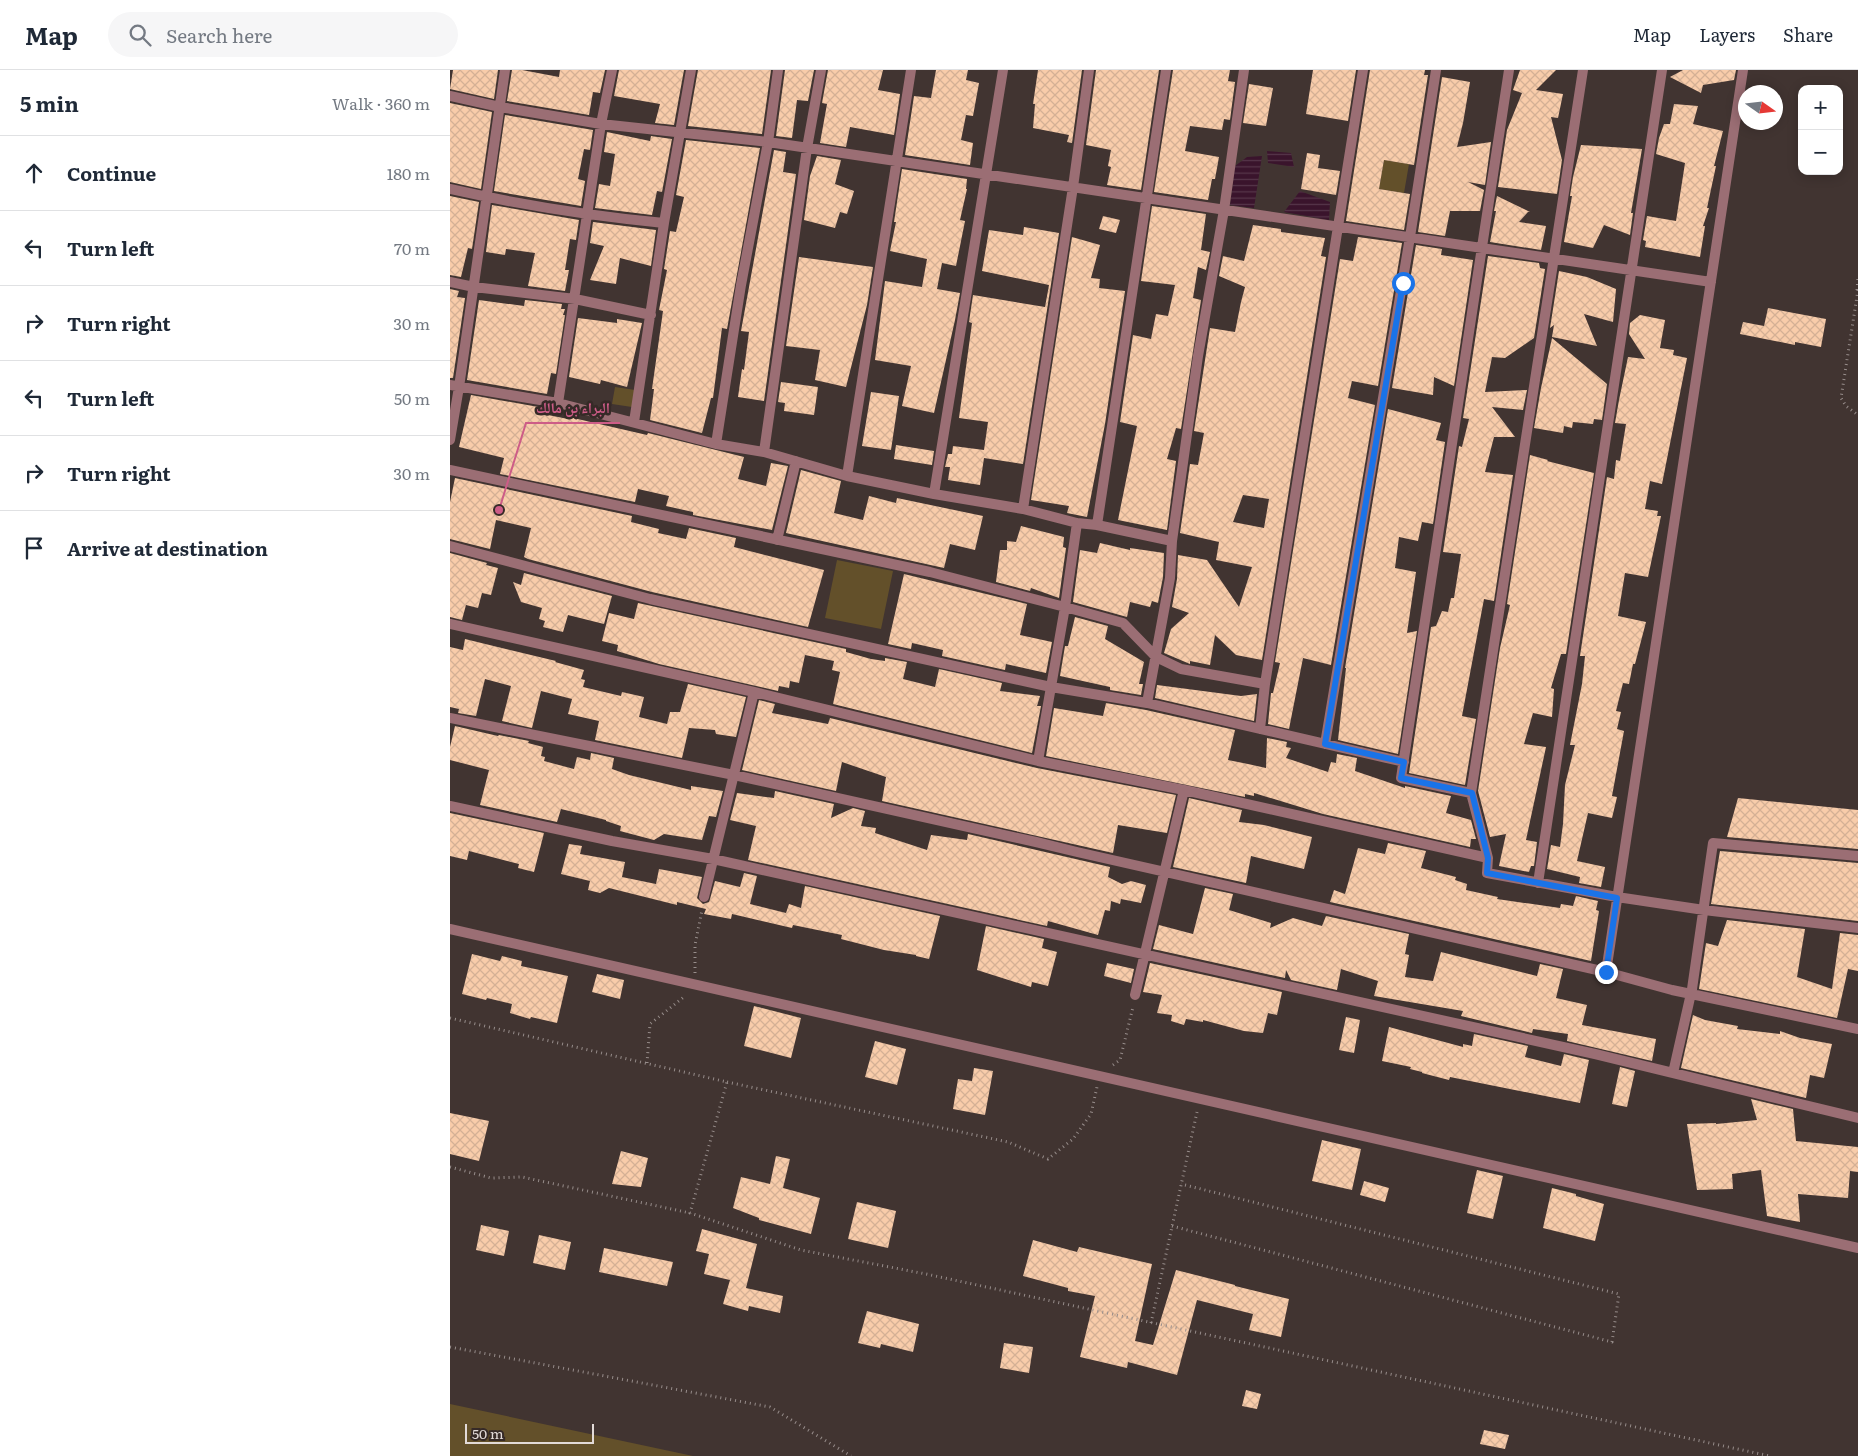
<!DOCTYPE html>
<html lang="en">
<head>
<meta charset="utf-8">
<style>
	body { margin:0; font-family:Literata,"Noto Naskh Arabic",serif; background:#f6f6f7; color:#1f2937 }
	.controls { position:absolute; right:15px; top:15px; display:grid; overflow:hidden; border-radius:10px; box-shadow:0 2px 12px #0003 }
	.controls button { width:45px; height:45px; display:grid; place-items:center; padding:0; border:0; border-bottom:1px solid #e0e1e3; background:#fff; color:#1f2937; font:25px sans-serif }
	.compass { position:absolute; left:1288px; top:15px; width:45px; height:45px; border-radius:50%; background:#fff; box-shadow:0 2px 12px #0003; rotate:104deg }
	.scale { position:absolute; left:15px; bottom:12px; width:129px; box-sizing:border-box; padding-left:5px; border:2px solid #e2dad8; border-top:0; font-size:14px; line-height:18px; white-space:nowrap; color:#e2dad8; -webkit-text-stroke:4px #362a27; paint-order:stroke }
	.stop { position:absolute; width:15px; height:15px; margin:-11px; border:4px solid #1a73e8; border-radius:50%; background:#fff }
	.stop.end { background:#1a73e8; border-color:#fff; box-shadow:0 1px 5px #0008 }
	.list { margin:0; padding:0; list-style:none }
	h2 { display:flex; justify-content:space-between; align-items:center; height:65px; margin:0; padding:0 20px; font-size:21px }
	h2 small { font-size:16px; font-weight:400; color:#747a83 }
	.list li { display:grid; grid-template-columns:32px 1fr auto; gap:15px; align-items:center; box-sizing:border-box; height:75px; padding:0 20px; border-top:1px solid #e0e1e3 }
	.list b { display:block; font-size:19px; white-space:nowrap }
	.list em { font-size:16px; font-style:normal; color:#747a83 }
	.icon { flex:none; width:28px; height:28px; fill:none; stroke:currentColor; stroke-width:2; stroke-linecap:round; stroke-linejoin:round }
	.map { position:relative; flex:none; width:1408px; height:1386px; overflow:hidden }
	header { display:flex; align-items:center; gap:30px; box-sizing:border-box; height:70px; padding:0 25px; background:#fff; border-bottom:1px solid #e0e1e3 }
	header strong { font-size:24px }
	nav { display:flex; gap:28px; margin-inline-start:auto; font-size:18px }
	.search { width:350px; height:45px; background:#f6f6f7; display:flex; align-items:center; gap:12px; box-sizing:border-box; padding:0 18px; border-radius:28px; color:#747a83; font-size:19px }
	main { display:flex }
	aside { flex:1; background:#fff }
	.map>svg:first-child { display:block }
</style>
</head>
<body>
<header>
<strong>Map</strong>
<div class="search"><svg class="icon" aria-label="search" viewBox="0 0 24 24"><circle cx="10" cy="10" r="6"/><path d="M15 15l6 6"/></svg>Search here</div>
<nav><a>Map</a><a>Layers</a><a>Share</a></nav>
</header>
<main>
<aside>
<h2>5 min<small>Walk · 360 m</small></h2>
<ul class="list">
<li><svg class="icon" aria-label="ahead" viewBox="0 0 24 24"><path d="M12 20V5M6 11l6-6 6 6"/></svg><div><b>Continue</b></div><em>180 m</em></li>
<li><svg class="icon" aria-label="left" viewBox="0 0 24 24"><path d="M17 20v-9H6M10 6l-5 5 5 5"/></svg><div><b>Turn left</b></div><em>70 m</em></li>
<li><svg class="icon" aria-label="right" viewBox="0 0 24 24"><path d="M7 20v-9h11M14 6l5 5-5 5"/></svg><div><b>Turn right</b></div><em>30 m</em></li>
<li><svg class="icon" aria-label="left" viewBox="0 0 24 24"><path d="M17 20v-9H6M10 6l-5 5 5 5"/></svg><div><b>Turn left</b></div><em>50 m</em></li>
<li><svg class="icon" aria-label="right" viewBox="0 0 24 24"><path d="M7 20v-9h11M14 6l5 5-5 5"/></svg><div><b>Turn right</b></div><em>30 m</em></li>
<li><svg class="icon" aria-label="arrive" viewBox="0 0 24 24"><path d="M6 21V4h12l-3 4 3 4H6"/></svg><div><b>Arrive at destination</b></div></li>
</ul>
</aside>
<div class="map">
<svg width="1408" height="1386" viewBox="0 0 1408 1386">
	<defs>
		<pattern id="water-rules" width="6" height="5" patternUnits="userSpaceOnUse" patternTransform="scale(1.25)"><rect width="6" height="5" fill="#3a142c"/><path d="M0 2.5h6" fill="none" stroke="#56364a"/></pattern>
		<pattern id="building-cross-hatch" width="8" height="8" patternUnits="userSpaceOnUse" patternTransform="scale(1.25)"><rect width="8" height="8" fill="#f8ccaa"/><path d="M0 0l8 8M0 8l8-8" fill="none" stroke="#d4b095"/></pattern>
	</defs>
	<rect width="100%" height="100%" fill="#413431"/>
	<path fill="#63502a" d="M934,90L959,94L954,123L929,119Z
		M165,317L185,320L182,337L162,334Z
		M387,490L443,501L431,559L375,548Z
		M0,1334L243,1386H0Z"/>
	<path fill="url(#water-rules)" d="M817,81L841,83L844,97L818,93Z
		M812,86L804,138L780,135L785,96L797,87Z
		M850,121L880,132L879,150L834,142Z"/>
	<path fill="url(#building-cross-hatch)" fill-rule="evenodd" d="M3,0H48L44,29L0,19Z
		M62,0H72L109,7L110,0H155L150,23L143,22L139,45L57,31Z
		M169,0H234L224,55L205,53L210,34L164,26Z
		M248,0H321L312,64L238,56Z
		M335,0H364L358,31L347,30L342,68L326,66Z
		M378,0H433L428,20L450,24L444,65L400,57L396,77L370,73L377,34L372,33Z
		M486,0H518L516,10L529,13L523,46L516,45L511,70L523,73L520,95L455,85L464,26L481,28Z
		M588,0H632L622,73L617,72L619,65L583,58L585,34H583Z
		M646,0H709L691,120L657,115L661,97L658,96L661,80L636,75Z
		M723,0H780L778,11L785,12L780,50L774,49L772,60L740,56L735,81L769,87L765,109H762L758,130L704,122Z
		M863,0H906L898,51L856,44Z
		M920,0H975L974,5H978L964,95L934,90L929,119L960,124L954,160L896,151Z
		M1070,0H1106L1086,20L1113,24L1108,48L1101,47L1112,90L1107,124L1048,117L1057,60L1072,23L1063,20Z
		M1233,0H1286L1284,10L1253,15L1251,23L1220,7Z
		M992,7L1020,12L1013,53L1007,77L1041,72L1035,115L1018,112L1034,120L1030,141H1000L995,166L968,162Z
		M799,14L823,18L816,56L793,53Z
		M0,33L42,42L31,119L0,112Z
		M1224,34L1248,36L1243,54L1273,61L1264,96H1266L1257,138H1259L1253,156H1255L1250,187L1195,177L1196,171L1193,170L1197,146L1226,151L1235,93L1206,84L1209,68L1214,54H1220Z
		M55,45L143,60L140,80L134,79L128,109L135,111L131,136L44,121Z
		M157,62L200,71L201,66L222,69L212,122L207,121L202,145L145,138L149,114L160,116L165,84L154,82Z
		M236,70L310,78L277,259L272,258L263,328H261L252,363L200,350L204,319H202L213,241L209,240L217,200L214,199L220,161L226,162L234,127L226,125Z
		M1131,75L1192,79L1181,143H1183L1180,165L1154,155L1143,178L1114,172L1122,126H1120L1123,107Z
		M324,80L336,82L333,102L346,104L314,331L288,327L292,299L294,300L299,262L291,261Z
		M857,83L870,85L868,98L890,101L886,125L851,119Z
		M367,86L391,90L385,114L404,121L397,144L390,142L385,158L354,150L360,106Z
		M452,99L517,109L516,119H517L510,150L515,151L506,196L492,193L487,219L510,223L505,250L484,343L452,336L461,296L425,290L435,211L472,217L477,189L440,181L446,152H444Z
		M0,126L29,132L22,179L18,178L11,207L0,205Z
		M1047,126L1080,142H1078L1069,152L1096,156L1091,180L1040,172L1046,141H1044Z
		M42,135L129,150L126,170L120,169L115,200H119L115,221L78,216L85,183L56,179L55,185L36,182Z
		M702,136L756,144L751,180L760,182L756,200L748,197L743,228L751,230L731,359L726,358L717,389L726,391L717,460L668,450L687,356L670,352L683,265L701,269L706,244L718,246L725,215L691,211Z
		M653,146L670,150L666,163L649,159Z
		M143,152L206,160L201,196L170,188L166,214L140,210L154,176L140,173Z
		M803,155L831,159V162L875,168L871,186L876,187L812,590L786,585L765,565L760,595L740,591V594L714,583L721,559L739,543L722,537L727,509L728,485L757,490L789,537L802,497L766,490L769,472L730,463L740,394L748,395L754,363L744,361L760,258L785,262L791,232L795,217L769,206L773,186L794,191ZM793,425L819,429L814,458L783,452Z
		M574,157L609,163L573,394L534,388L530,415L498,410L500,397H495L498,384H502L503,376L534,380L538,352L509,348L522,253L519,252L523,225L595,237L599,215L532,201L539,160L573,165Z
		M622,167L650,175L641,208L650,209L649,218L675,221L655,354L637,447L617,443L619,436L581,430Z
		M908,167L952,173L928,316L902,311L898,328L925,335L881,595L853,588L839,659L818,654L821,623H823L830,593L825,592L890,189L903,191Z
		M966,175L992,179L991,185L1023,190L1004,316L984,307L983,325L942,318Z
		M1038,186L1089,193L1090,198L1095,199L1084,268L1055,288L1042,287L1035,322L1077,320L1073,340L1042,337L1065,367H1044L1035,402L1063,405L1044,531L1034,529L1012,646L1026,649L1015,715L959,703L981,557L986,556L992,541L998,542L1001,528H1004L1011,484L993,482L1009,376L1012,377L1019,349L1013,348Z
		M349,187L423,197L417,235L396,317L365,310L370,280L336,276Z
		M1109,201L1137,207L1166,219L1163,252L1134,244L1147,276L1102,267L1104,255L1100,258Z
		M0,219L9,221L7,227L15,228L3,308H0Z
		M29,230L74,236L75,230L112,234L111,239H115L113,245H115L106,304L101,303L97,324L17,310Z
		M1318,238L1376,249L1371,277L1345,272V275L1290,264L1293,252L1314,256Z
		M1190,245L1215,250L1210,278L1224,280L1223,285L1237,288L1212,414L1200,411L1195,439L1208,441L1207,446H1211L1198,507L1175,503L1168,546L1196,552L1185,594H1183L1179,614L1173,613L1166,641L1171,642L1167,659L1174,661L1162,726L1167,727L1162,748L1138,743L1127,791L1155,797L1151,817L1129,813L1130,807L1097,799L1101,775L1110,777L1113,754L1115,715L1125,675H1120L1132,614L1135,586H1130L1157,407L1164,409L1166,390L1170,391L1176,354L1165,353L1169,330L1178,287L1195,289L1179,264L1180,253Z
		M128,248L167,253V249L192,253L177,317L151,310L150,314L119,307Z
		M1102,268L1157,314L1152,350L1144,349L1143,354L1123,352L1122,358L1114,356L1113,363L1084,358L1091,318Z
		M331,312L368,317L364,345L334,341L335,333L328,332Z
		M421,322L449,326L441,380L412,376Z
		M21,325L94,338L93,344L118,349L119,347L197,365L198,363L294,387L288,409L316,416L321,393L338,396L322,460L243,445V442L216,436L219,426L188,419L185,432L50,404L54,388L9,377Z
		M938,339L991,353L986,370L995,372L983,454L972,452L968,471L949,467L945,498L966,502L957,563L967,561L948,684L888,670L896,598H895Z
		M446,375L484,381L482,395L444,389Z
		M1080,385L1098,390L1097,391L1144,403L1116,584H1111L1101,618L1104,619L1102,647L1083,643L1074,674L1096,677L1076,770L1087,772L1084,796H1081L1079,802L1049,796L1056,764L1040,767L1028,721L1050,578L1060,535L1057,534Z
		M351,400L391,411L384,443L413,450L419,426L446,433L447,428L533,446L525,480L500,474L494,498L336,463Z
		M5,408L182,446L181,452L209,459L208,463L236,469L239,458L286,468L284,477L374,500L358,557L202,522L78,489L74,487L81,458L46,450L40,479L0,469V432Z
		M571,456L614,467L613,477L616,478L609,528L581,518L580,521L546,512L550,480H557V471L566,472Z
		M650,473L680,480V478L714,483L713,507L708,533L702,531L700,537L680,532L677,547L623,532L630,480L647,483Z
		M0,483L37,493L36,495L48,498L41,525L32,523L28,538L16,535L12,550L0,547Z
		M74,503L162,526L154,554L118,545L113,562L93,557L95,551L89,549L92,538L71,532L63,512L71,515Z
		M454,504L577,534L570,565L602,572L596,603L556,594L555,600L492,586L493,580L462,573L461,579L438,574Z
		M188,533L396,579V582L421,589L435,591V588L457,592L453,609L485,617L489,599L552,613L550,621L590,626L587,636H591L582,683L383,634L390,602L382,600L384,591L355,585L349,613L340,611L339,618L329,616L328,621L209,594L167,581L168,575L152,571L159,543L184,549Z
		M625,547L658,556L655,569L694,592L689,614H693L691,625L660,620V617L610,606L615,576H618Z
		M15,569L106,591L105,592L134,600L131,609L135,610L133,617L171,626L172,622L194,627L189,647L217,654L220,642H230L238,614L296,627L286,667L266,664L265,660L239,658L232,688L145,670L149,651L118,644L122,629L91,621L82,658L52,651L61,616L35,609L26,646L8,643L9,639L0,637V577L13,580Z
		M707,615L791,626L807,624L804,651L705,628Z
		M309,630L325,634L322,643L378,654L380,648L587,698L726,725L717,763L668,755L663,783L432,731L436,707L392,692L386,721L292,700Z
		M656,633L696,640L785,660L778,690L798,694L816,698L817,668L837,672L836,677L841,678L836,688L878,702L881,692L886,693L887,684L907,688L905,701L955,718V716L1001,726L996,743L1021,750L1026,769H1021L1020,777L873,744L804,723V726L795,724V727L596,686L604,638L653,646Z
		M5,656L48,666L49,665L79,671L78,673L93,677L91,686L95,687L94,691L124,699L127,687L140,690L141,683L164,688L162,699L179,705L241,720V716L273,721L266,747L259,746L252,770L214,764L204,770L170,761L171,756L156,751V750L111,739L107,752L30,735L39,700L0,690V677Z
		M325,721L384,734L381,748L403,738L415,741L411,756L426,758L425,763L477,780L481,765L517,770L518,764L660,797L658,807L672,814L681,811L696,815L691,833L671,829L670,834L661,831L660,841L655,840L648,865L598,851L597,856L298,790L306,756L280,750L287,723L324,728Z
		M739,728L792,740L789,752L814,755L862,767L854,799L801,786L796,813L723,797Z
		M1288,728L1408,740V779L1277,767Z
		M0,743L94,763L84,802L68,798L69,794L19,781L17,790L0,786Z
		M938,773L976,781L971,798L1006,807L1005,810L1017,814L1016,820L1048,827L1047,829L1110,838L1111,834L1123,836L1126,826L1148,831L1146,840L1149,841L1141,891L880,832L884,820L895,824L908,778L935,784Z
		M119,774L132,776L130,784L175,792L172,807L206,814L209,799L252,807L247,828L253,834L259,832L260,829L265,811L290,817L294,803L307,806L300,834L336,843L339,834L351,838L355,816L490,846L479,889L466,886V885L434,880L391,869L392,865L343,855L342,858L282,844L281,849L254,844L256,839L227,832V835L159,818L150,823L138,820L140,811L111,804Z
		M1270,781L1408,793V851L1261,834Z
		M755,818L783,824L779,840L821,853L820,858L843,848L872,856L876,846L959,864L955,884L959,885L955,907L983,911L991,882L1087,906L1090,894L1113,899L1106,928L1137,935L1132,955L1206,969L1202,991L1117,971L1118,964L1083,959L1082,963L1011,946L1013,941L924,926L928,911L891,899L887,920L841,910L836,900L835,908L703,879L709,855L743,864Z
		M1277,850L1355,859L1347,907L1382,919L1390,863L1408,865V901L1398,899L1387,948L1249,919L1256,873L1268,876Z
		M536,856L594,869L592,878L607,882L598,916L582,912L581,917L527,900Z
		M22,884L50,891L52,886L72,891L71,896L118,906L107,953L81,947L80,949L60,943L62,934L37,928L36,930L12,924Z
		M657,893L684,899L681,913L654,906Z
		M700,893L832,922L827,945L818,943L813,963L794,961L753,950V952L736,949L734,955L721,951L722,945L707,943L712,925L693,922Z
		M147,904L174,910L170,929L142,922Z
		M304,936L351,948L341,988L294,976Z
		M1243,945L1255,950L1288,956L1287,959L1330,964V961L1350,968L1382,974L1374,1008L1360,1005L1356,1028L1231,998Z
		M896,947L910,950L904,983L889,980Z
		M939,957L1013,977V974L1022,976L1024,964L1078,976L1075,987L1111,996L1114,984L1139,990L1130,1033L1000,1007L999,1010L972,1003V1002L960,999L961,997L932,991Z
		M425,971L456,979L447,1015L415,1007Z
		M1170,997L1185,1001L1177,1037L1162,1034Z
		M524,998L543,1001L535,1045L503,1039L508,1009L522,1011Z
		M1301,1029L1343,1039L1346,1071L1408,1077V1102L1400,1101L1398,1128L1348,1124L1350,1152L1317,1146L1311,1100L1282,1104L1283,1119L1247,1120L1237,1054L1266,1053V1054L1307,1050Z
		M0,1043L39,1051L29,1091L0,1084Z
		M872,1070L911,1079L902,1120L862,1111Z
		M171,1081L198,1088L191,1117L162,1114Z
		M326,1086L340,1089L333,1118L370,1128L361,1164L309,1150V1148L283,1138L291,1107L320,1114Z
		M1027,1100L1053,1106L1043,1149L1017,1143Z
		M914,1111L939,1118L935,1132L910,1125Z
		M1102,1118L1126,1124V1126L1154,1134L1145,1171L1093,1158Z
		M407,1132L446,1141L438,1178L398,1169Z
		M31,1155L59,1161L54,1186L26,1180Z
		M252,1159L307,1174L296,1218L333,1226L330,1243L299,1236L298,1241L273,1234L280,1210L254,1204L259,1184L246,1181Z
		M89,1165L121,1172L115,1200L83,1193Z
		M583,1170L627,1182L629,1177L702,1194L685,1271L703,1275L726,1200L785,1215V1216L839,1229L831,1267L799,1260L803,1244L747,1230L727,1305L678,1292L677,1298L630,1287L645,1226L618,1221V1218L573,1206Z
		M154,1178L223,1192L217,1216L149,1202Z
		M417,1241L469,1254L463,1282L431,1274L430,1278L408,1273Z
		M554,1273L583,1277L579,1303L550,1298Z
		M796,1320L811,1324L807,1339L792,1336Z
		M1034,1360L1059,1365L1055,1379L1030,1374Z"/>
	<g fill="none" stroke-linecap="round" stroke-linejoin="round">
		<path stroke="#978d8b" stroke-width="3" stroke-dasharray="1 4" stroke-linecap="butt" d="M1407,220L1408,208
			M1408,220L1391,328L1396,336L1408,345
			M245,903V875L252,840
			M0,948L277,1012L240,1143L351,1180L476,1204L1320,1386
			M197,993L200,954L235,926
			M663,995L670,990L683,937
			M277,1012L558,1072L598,1089L623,1069L641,1044L647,1017
			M0,1097L41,1108L72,1107L240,1143
			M722,1156L1162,1272L1169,1224L731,1114
			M701,1253L747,1042
			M0,1277L320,1337L401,1386"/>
		<path stroke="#9b6e74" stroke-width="10" d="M1059,0L951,708L1021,723L1038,788L1037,803L1167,827L1254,840L1408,858
			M0,26L50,37L151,54L318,72L1261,212
			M0,119C71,135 142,146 214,153
			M0,212L24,217L125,229L201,245
			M0,315L108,333L266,374L314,382L397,406L484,424L573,439L627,453L647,455L722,471
			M108,333L151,54L162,0
			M184,352L214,153L241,0
			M0,370L9,317L55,0
			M266,374L291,215L318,72L328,0
			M314,382L357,78L371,0
			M0,400L480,502L615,537L673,553L706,587L731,599L815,614
			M397,406L461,0
			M484,424L553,0
			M573,439L623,117L639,0
			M647,455L716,0
			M327,470L346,391
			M0,476L200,529L601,617L697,633L954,692
			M0,554L304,622L588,691L734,720L1038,788
			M697,633L720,508L722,471L748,286L774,140L794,0
			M0,648L284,705L586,772L627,782L1156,902L1222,920L1408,959
			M810,659L815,614L913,0
			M875,674L960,167L986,0
			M588,691L615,537L627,453
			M1021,723L1133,0
			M0,736L162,771L263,789L1145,984L1408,1048
			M1088,813L1212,0
			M254,827L304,622
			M0,859L1408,1178
			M1156,902L1293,0
			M685,925L734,720
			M1223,1003L1242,919L1263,773L1408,786"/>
	</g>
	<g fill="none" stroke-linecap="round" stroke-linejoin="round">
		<path stroke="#1a73e8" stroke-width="6" d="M953,213L875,674L954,692L951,708L1022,723L1038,788L1037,803L1167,828L1156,902"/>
	</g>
	<path fill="none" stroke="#cd5c87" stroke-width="2" d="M49 440L76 353H170"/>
	<circle fill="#cd5c87" stroke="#362a27" stroke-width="2" cx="49" cy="440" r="5"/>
	<g font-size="15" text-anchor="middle" font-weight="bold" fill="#cd5c87" stroke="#362a27" stroke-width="5" stroke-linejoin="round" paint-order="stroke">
		<text x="123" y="343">البراء بن مالك</text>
	</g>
</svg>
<div class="controls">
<button>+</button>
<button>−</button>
</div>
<svg class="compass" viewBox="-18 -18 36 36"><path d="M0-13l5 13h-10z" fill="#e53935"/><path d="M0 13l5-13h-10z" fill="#747a83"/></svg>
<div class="scale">50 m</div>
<div class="stop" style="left:953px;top:213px"></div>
<div class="stop end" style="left:1156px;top:902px"></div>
</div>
</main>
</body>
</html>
